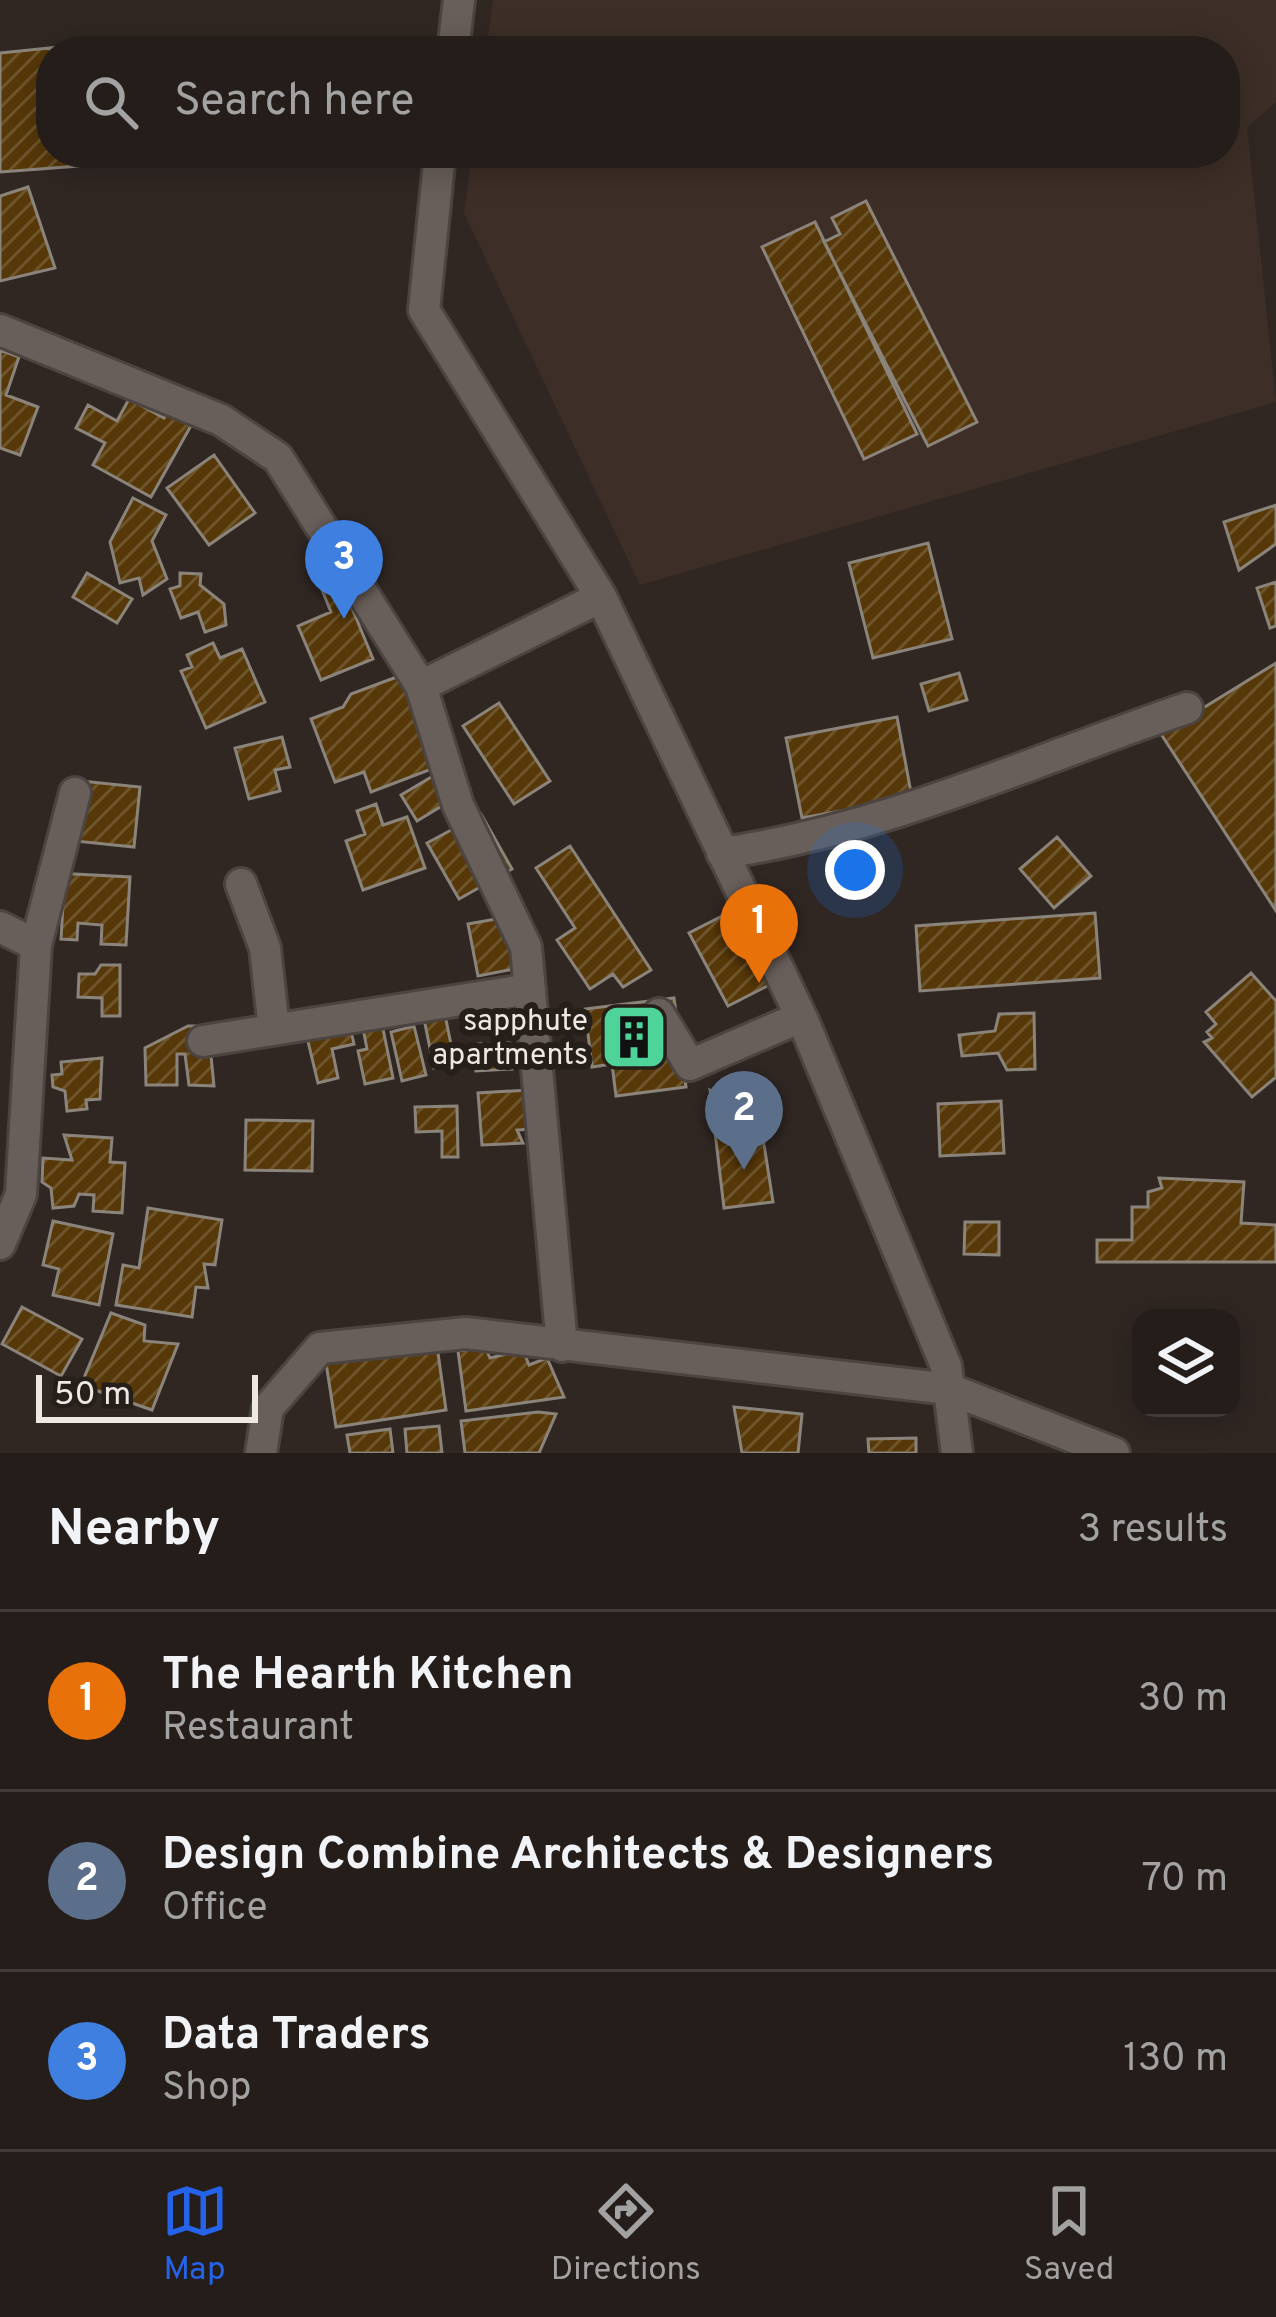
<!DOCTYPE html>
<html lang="en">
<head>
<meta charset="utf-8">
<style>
	body { margin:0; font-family:Overpass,sans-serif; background:#2c2623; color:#f1f3f6 }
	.controls { position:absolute; right:36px; bottom:36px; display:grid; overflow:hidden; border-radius:24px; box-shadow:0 6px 30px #0003 }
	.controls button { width:108px; height:108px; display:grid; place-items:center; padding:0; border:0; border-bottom:3px solid #413b39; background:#241d1a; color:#f1f3f6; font:60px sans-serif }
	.scale { position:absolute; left:36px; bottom:30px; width:222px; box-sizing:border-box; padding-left:12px; border:6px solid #eee8e5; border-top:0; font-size:33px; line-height:42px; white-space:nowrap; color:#eee8e5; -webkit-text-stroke:9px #261e19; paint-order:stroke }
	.you { position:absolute; left:855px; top:870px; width:42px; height:42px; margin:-30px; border:9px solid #fff; border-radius:50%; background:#1a73e8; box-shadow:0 0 0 18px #1a73e833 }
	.badge { display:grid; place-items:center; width:78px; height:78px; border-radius:50%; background:#2563eb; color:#fff; font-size:39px; font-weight:700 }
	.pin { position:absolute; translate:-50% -99px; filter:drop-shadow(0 3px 6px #0008) }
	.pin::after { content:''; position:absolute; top:63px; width:42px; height:36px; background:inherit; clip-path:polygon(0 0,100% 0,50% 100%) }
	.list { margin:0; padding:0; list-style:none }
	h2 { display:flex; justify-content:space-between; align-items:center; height:156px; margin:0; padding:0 48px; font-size:51px }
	h2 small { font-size:39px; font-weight:400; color:#a3a2a2 }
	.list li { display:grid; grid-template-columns:78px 1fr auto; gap:36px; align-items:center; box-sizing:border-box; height:180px; padding:0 48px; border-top:3px solid #413b39 }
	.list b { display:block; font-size:45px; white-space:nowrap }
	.list p { margin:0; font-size:39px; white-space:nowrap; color:#a3a2a2 }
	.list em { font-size:39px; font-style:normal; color:#a3a2a2 }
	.icon { flex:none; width:66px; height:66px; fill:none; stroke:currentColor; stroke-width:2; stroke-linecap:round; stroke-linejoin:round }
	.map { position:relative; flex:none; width:1276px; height:1453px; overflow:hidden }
	.search { position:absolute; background:#241d1a; box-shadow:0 6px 30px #0003; left:36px; right:36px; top:36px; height:132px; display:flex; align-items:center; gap:30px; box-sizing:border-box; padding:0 42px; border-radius:48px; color:#a3a2a2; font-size:45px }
	.sheet { height:696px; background:#241d1a }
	nav { display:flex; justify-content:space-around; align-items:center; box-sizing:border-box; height:168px; border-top:3px solid #413b39; background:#241d1a; font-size:33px; color:#a3a2a2 }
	nav a { display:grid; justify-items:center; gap:6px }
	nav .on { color:#2563eb }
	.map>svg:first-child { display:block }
</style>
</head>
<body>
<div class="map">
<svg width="1276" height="1453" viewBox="0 0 1276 1453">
	<defs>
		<pattern id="building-hatch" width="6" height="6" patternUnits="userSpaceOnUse" patternTransform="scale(3)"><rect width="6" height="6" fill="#573808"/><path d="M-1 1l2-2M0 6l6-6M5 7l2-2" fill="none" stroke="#6f552c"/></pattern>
	</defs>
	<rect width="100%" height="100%" fill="#302723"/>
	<path fill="#3d2f27" d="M493,0H1276V102L1247,127L1276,402L640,585L464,213L472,153H1225V51H486Z"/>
	<path fill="url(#building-hatch)" stroke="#8b847b" stroke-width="3" d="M59,47L51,51V153H91L92,165L0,172V53Z
		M28,187L55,268L0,281V196Z
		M866,201L977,422L928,446L824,242L840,234L832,218Z
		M815,222L917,434L864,459L762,247Z
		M0,350L19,357L6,395L38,407L20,455L0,448Z
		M129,399L164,418L169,408L193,422L151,497L93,465L105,443L76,428L88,405L117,421Z
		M214,455L255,513L209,545L167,488Z
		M133,498L166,515L152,541L167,579L143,595L139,578L120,583L110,542Z
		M1276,505V544L1239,570L1224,522Z
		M928,543L952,639L873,658L849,563Z
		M333,562L373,659L321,680L298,626L331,612L314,570Z
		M87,573L132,599L117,623L73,597Z
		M180,573L201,574L200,585L224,604L226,625L205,632L198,612L181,618L170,589L180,586Z
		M1276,582V626L1270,628L1257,588Z
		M213,643L220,658L242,649L265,702L206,728L181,671L192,667L187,655Z
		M1276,663V911L1161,734Z
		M959,673L967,700L929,711L921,684Z
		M402,675L437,767L371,792L364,772L335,782L311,719L343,707L351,694Z
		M499,703L550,781L514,804L463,726Z
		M897,717L912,798L802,818L786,738Z
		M282,737L290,767L275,770L280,791L249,799L235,748Z
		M455,763L470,789L417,821L401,795Z
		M81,781L140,787L134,847L75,841Z
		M376,804L383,825L407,817L425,868L363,890L346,841L365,834L357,811Z
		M481,814L512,869L459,899L427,843Z
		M1057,837L1091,876L1054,908L1020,869Z
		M570,846L651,970L623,987L613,974L590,989L557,940L575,928L536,868Z
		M56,873L130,877L126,945L101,944L102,925L78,923L77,940L61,939L63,905L54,904Z
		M734,910L773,983L728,1006L689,933Z
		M1095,913L1100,978L920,991L916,926Z
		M524,914L534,965L478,976L468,924Z
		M101,965H120V1016H102V998L78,997L79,974H95Z
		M1251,973L1276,1001V1077L1252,1097L1204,1042L1212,1038L1207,1032L1216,1024L1206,1012Z
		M674,998L686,1087L616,1096L612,1064L592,1067L585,1009Z
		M520,1002L523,1026L496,1029L487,1006Z
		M1034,1013L1035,1069L1007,1070L998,1053L962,1056L959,1035L995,1031L999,1014Z
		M445,1015L455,1064L434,1068L424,1019Z
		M349,1022L354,1044L332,1049L338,1078L318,1083L306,1033Z
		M382,1024L393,1078L365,1084L358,1051L367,1049L363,1028Z
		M188,1026H208L214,1086L189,1085L185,1054H177V1085H146L145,1048Z
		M414,1026L426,1075L402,1081L391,1032Z
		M511,1043L512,1069L476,1071L475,1044Z
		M102,1058L100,1099L86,1100L87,1109L67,1111L65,1091L53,1087L52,1075L62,1074L61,1062Z
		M529,1090L531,1129L517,1130L523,1143L482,1145L478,1093Z
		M710,1090L729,1099L731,1116L763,1138L773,1202L724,1208Z
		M1001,1101L1004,1153L940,1156L938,1104Z
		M457,1106L458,1157H442V1131L416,1132L415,1107Z
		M246,1120L313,1121L312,1171L245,1170Z
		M64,1135L112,1138L110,1162L125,1163L122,1213L93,1211L94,1195L79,1194L74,1206L53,1208L51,1188L42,1182L43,1158L72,1160Z
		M1159,1178L1244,1182L1241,1223L1276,1225V1262H1097V1240H1132V1207H1148V1192L1162,1188Z
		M148,1208L222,1220L215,1265L204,1264L208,1288L196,1287L192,1317L116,1305L123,1265L139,1268Z
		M53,1221L113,1234L99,1305L53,1295L59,1269L43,1265Z
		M965,1222H999V1255L964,1254Z
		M22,1307L82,1339L61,1376L2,1344Z
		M111,1313L145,1325L144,1341L178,1344L152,1410L81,1385Z
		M437,1346L446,1410L336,1427L326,1363Z
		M485,1347L490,1358L523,1350L529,1365L547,1358L564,1397L466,1411L458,1351Z
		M734,1407L802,1414L798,1453H742Z
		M538,1412L556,1414L539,1453H465L461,1421Z
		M439,1426L442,1453H407L405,1429Z
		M390,1429L393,1453H350L347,1435Z
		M916,1438V1453H869L868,1439Z"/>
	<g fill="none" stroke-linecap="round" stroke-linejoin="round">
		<g stroke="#4b4440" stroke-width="36">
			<path id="minor" d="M453,51L459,0
				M440,153L424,310L601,597L804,1023L946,1366L957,1453
				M0,330L221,420L278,458L421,686L458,805L526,947L562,1346
				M421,686L601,597
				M722,853C884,830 1034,760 1187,708
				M241,884L265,948L274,1029
				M0,927L36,945L21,1194L0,1244
				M36,945L75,793
				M659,1014L690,1065L801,1017
				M203,1041L530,989
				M261,1453L268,1408L320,1348L466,1333L949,1389L1114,1453"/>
		</g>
		<use href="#minor" stroke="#695f5a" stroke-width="30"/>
	</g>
	<defs>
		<g id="building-square" transform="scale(3.45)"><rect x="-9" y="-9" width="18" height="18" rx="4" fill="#4ed399" stroke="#261e19"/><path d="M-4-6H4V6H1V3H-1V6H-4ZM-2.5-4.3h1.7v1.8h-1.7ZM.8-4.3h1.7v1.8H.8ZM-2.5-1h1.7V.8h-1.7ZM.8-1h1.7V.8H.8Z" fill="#111"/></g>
	</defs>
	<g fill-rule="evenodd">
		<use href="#building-square" x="634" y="1037"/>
	</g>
	<g text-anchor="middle" stroke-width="12" stroke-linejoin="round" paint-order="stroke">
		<g font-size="30" fill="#eee8e5" stroke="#261e19" text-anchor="end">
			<text x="588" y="1030">sapphute<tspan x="588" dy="34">apartments</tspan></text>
		</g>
	</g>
</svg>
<div class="controls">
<button><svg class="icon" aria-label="layers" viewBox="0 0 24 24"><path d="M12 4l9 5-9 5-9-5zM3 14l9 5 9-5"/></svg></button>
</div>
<div class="scale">50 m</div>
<div class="you"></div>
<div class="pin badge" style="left:759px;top:983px;background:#e8710a">1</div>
<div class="pin badge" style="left:744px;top:1170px;background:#5c6f8a">2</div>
<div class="pin badge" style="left:344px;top:619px;background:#3f7fe0">3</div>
<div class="search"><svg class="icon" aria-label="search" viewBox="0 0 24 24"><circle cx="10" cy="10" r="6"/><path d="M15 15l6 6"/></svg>Search here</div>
</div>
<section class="sheet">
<h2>Nearby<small>3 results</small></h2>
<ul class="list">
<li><span class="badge" style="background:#e8710a">1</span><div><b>The Hearth Kitchen</b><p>Restaurant</p></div><em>30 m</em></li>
<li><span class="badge" style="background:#5c6f8a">2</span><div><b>Design Combine Architects &amp; Designers</b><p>Office</p></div><em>70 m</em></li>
<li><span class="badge" style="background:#3f7fe0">3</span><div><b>Data Traders</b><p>Shop</p></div><em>130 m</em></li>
</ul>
</section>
<nav>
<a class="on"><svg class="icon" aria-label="map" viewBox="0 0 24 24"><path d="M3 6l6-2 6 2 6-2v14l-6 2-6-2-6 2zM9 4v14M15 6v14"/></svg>Map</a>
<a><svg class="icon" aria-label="directions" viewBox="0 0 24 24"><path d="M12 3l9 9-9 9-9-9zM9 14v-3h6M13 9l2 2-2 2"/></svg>Directions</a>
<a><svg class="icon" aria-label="saved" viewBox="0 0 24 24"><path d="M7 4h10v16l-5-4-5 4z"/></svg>Saved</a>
</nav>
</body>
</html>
